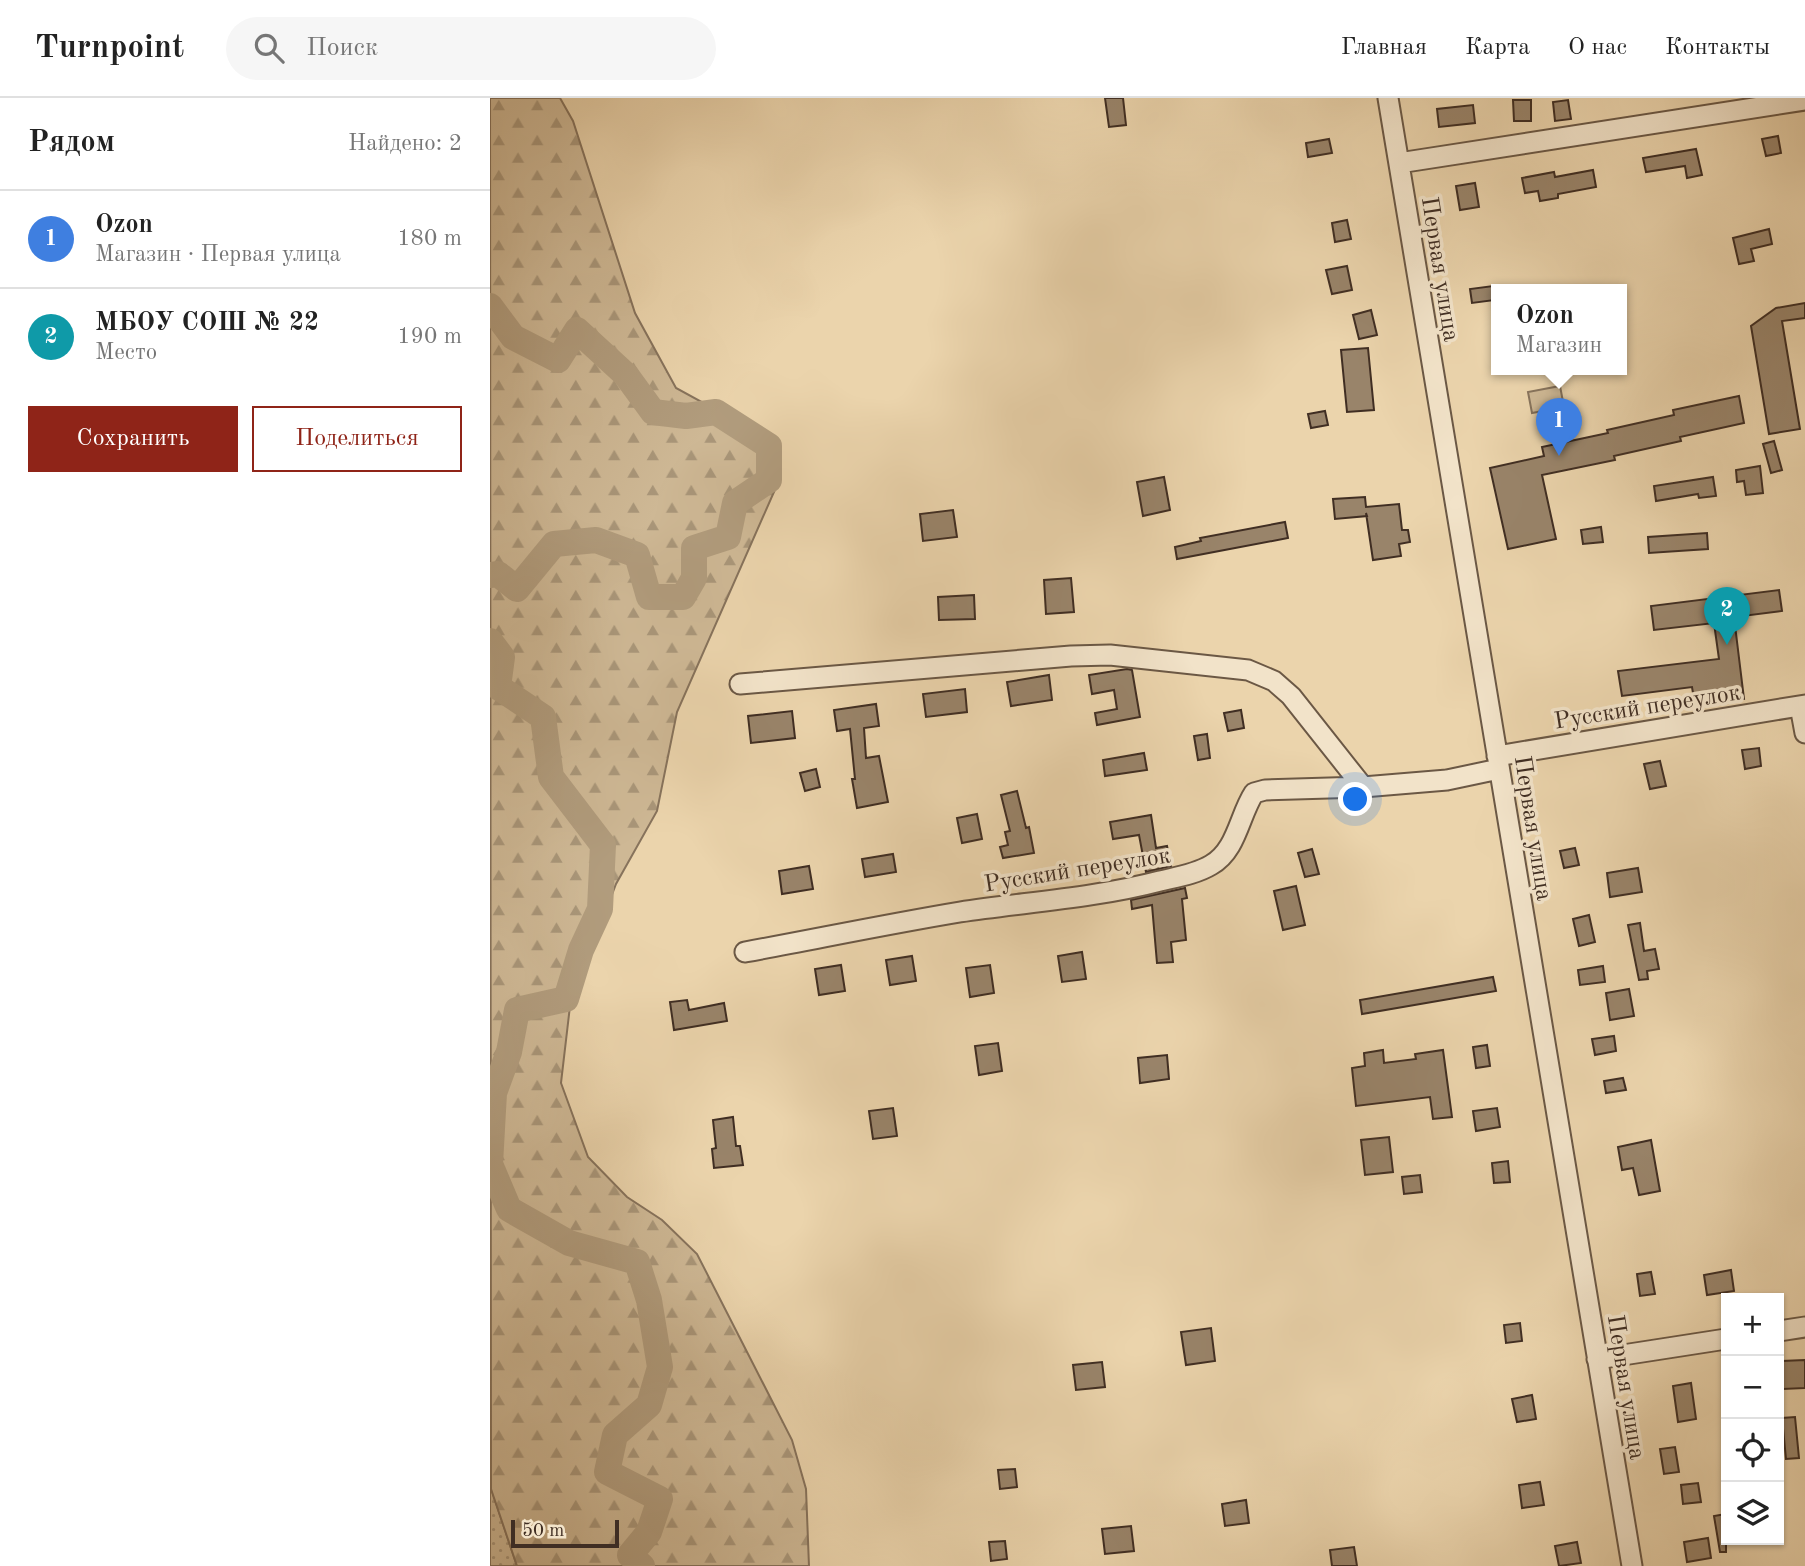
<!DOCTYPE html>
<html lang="ru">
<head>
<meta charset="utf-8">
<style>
	body { margin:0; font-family:"Old Standard TT",serif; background:#f6f6f6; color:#222 }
	.controls { position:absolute; right:21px; bottom:21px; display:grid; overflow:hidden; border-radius:0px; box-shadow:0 2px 5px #0004 }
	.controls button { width:63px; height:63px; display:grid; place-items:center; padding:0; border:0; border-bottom:2px solid #e0e0e0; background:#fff; color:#222; font:35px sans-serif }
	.scale { position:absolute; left:21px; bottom:18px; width:108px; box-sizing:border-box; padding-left:7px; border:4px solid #402e23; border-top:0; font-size:19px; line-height:24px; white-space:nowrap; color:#402e23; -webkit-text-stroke:5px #f2e3c9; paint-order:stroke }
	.you { position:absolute; left:866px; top:702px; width:24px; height:24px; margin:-18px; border:5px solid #fff; border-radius:50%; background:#1a73e8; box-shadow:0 0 0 10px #1a73e833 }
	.badge { display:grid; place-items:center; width:46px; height:46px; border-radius:50%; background:#8f2418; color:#fff; font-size:23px; font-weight:700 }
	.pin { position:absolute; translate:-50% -58px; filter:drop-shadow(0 2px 4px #0008) }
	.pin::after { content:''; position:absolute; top:37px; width:24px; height:21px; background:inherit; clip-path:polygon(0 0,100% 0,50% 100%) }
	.popup { position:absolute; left:1001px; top:186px; width:136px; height:91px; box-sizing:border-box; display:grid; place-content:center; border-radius:0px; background:#fff; filter:drop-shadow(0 2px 5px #0005); font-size:23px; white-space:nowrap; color:#767676 }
	.popup b { font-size:26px; color:#222 }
	.popup::after { content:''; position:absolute; left:50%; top:100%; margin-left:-14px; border:14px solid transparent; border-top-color:#fff }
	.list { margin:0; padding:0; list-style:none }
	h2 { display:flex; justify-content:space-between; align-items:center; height:91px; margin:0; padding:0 28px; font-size:30px }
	h2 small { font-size:23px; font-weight:400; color:#767676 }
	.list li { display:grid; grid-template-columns:46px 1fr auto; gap:21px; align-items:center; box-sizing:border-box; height:98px; padding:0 28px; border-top:2px solid #e0e0e0 }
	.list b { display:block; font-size:26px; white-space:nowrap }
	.list p { margin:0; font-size:23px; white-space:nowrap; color:#767676 }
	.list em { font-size:23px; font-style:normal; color:#767676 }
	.actions { display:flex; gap:14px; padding:21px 28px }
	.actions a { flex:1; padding:16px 0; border:2px solid #8f2418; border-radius:0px; text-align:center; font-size:24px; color:#8f2418 }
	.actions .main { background:#8f2418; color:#fff }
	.icon { flex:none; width:38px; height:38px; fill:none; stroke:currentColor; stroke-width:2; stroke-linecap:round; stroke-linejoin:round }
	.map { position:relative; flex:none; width:1315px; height:1468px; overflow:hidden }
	header { display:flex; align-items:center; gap:42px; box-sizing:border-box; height:98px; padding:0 35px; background:#fff; border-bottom:2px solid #e0e0e0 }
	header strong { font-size:33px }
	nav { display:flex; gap:38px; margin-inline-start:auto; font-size:24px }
	.search { width:490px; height:63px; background:#f6f6f6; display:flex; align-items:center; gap:18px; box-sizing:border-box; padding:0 24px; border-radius:38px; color:#767676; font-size:26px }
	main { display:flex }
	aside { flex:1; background:#fff }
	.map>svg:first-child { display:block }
</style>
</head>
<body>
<header>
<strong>Turnpoint</strong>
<div class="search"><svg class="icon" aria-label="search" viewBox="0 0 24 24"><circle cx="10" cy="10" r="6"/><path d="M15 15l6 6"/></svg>Поиск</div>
<nav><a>Главная</a><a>Карта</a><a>О нас</a><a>Контакты</a></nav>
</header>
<main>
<aside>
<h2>Рядом<small>Найдено: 2</small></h2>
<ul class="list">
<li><span class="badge" style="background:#3f7fe0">1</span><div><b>Ozon</b><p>Магазин · Первая улица</p></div><em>180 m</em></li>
<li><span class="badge" style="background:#0f9aa8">2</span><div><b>МБОУ СОШ № 22</b><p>Место</p></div><em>190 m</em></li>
</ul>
<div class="actions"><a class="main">Сохранить</a><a>Поделиться</a></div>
</aside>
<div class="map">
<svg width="1315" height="1468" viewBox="0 0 1315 1468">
	<defs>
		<pattern id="grass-dots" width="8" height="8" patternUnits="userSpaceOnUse" patternTransform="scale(1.75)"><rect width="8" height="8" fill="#ceb895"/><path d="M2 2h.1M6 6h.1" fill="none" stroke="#a99679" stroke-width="1.8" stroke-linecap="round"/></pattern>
		<pattern id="forest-firs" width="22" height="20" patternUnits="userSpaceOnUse" patternTransform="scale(1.75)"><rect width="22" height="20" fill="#ceb895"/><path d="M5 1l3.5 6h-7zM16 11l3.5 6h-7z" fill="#a99679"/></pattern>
	</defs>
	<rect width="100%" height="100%" fill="#ebd4ac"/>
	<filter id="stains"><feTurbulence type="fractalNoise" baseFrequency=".00286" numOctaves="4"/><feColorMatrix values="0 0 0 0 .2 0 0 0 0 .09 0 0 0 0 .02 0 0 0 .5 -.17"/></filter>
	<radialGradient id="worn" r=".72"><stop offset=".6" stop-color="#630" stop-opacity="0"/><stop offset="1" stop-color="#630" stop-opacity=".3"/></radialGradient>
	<path fill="url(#grass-dots)" stroke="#87735c" stroke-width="2" d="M0,1387L27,1468H0Z"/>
	<path fill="url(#forest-firs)" stroke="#87735c" stroke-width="2" d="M0,0H70L83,23L145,215L186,290L283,343L291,363V378L187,614L167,713L126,786L80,908L71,985L98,1059L137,1099L172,1122L207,1156L302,1342L316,1391L319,1468H27L1,1391Z"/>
	<path fill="#ceb895" stroke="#87735c" stroke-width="2" d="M1070,288L1074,309L1042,315L1038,294Z"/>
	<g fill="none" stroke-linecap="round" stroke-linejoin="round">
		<path stroke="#b19c7d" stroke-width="26" d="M0,208L23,239L68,262L87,232L136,277L163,314L196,318L226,314L279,348V382L245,405L238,439L204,450V480L193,499H159L147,457L106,442L64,446L27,491L8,476L0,477
			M0,543L12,559L8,589L53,619L61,679L113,747L110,811L91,852L76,901L27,912L19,954L4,995L0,1066L19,1111L79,1145L147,1164L159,1202L170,1269L159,1307L125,1337L117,1374L170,1401L159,1434L140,1457L152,1468"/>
	</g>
	<path fill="#99846a" stroke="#402e23" stroke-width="2" d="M615,0H633L636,27L619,29Z
		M1023,2H1041V23H1024Z
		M1078,2L1081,21L1065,23L1063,4Z
		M983,7L985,25L949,29L947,11Z
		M1288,38L1291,55L1276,58L1272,41Z
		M839,41L842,55L818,59L816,45Z
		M1206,51L1212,77L1197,80L1195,68L1156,74L1153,60Z
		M1103,72L1106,89L1068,96V100L1050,103L1048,93L1035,95L1032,80L1064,74L1065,79Z
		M985,85L989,109L970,112L966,88Z
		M857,122L861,141L845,144L842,125Z
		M1279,131L1282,146L1261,151L1264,163L1249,166L1243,140Z
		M857,168L862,192L842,196L836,172Z
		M1003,188L1005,202L982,205L980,191Z
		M1315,205V220L1292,223L1310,331L1279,336L1261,228L1286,210Z
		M881,212L887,237L869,241L863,217Z
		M878,250L884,312L857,314L851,252Z
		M1249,298L1254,325L1190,339L1191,343L1124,358L1125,362L1052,377L1066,441L1018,451L1000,370L1054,358L1052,349L1118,335L1117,332L1184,317L1183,312Z
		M835,313L838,327L821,330L818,316Z
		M1284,343L1292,372L1281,375L1273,346Z
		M1270,368L1273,395L1256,397L1254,383L1247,384L1246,372Z
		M674,379L680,412L653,418L647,384Z
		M1223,379L1226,398L1209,400L1208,396L1166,403L1164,388Z
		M875,399L876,409L909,406L912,432H918L920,444L909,446L911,458L883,462L876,415L877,418L845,421L843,401Z
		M463,412L467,439L433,443L430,416Z
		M795,424L798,440L687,461L685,449L711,443L710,440Z
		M1111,429L1113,444L1093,446L1091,432Z
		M1217,435L1218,451L1159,455L1158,439Z
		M581,480L584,514L556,516L554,482Z
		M1289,492L1292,513L1244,519L1254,601L1205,607L1202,589L1132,598L1128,573L1229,561L1224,525L1164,532L1161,508Z
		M484,497L485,521L449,522L448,499Z
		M637,571L642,572L650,619L607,627L605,615L627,611L624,592L602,596L599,577Z
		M559,577L562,602L521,608L517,584Z
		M475,591L477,614L436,619L433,596Z
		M386,606L389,628L374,630L376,660L389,658L398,704L367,710L362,681H365L360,631L347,633L344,612Z
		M751,612L754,630L738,633L734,615Z
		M302,613L305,640L261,645L258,618Z
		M717,636L720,660L708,662L704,638Z
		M1269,650L1271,668L1255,671L1252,652Z
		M654,655L657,672L615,678L613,662Z
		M1170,663L1176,688L1160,691L1154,666Z
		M326,671L330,689L315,693L310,675Z
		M527,693L536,730L539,729L544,755L513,760L510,749L518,747L515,734L520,733L511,697Z
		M487,716L492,741L472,745L467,720Z
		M661,717L666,750L677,748L681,768L656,774L649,737L623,741L620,724Z
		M1085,750L1089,767L1074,770L1070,753Z
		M822,751L829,776L815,779L808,755Z
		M403,756L406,774L375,779L372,761Z
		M319,768L323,791L292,796L289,773Z
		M1148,770L1152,794L1120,799L1117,775Z
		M806,788L815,827L793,832L784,793Z
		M695,790L697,800L692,801L696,842L681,844L683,864L667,865L662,807L642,811L641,802Z
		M1099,817L1105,844L1089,848L1083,821Z
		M1150,825L1154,853L1165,851L1169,871L1157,873L1158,881L1149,882L1138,827Z
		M592,854L596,881L572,884L568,858Z
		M422,858L426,883L400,887L396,862Z
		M351,867L355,893L329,897L325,871Z
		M500,867L504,895L480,899L476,870Z
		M1113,868L1115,884L1090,887L1088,872Z
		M1003,879L1006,893L872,916L870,902Z
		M1139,891L1144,918L1120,922L1116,895Z
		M197,902L199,912L234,905L237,923L184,932L180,904Z
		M1124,938L1126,953L1105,957L1102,941Z
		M508,945L512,973L489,977L485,948Z
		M997,947L1000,968L986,970L983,949Z
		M893,952L894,965L926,961L925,956L953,952L962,1019L943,1021L940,999L866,1008L862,970L875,968L874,955Z
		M677,957L679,981L650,985L648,960Z
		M1133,980L1136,992L1116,995L1114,983Z
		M403,1010L407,1038L383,1041L379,1013Z
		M1007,1010L1010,1029L986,1033L983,1013Z
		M243,1019L246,1048H250L253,1067L224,1070L222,1051L226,1050L223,1022Z
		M899,1039L903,1074L875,1077L871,1042Z
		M1161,1042L1170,1093L1149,1097L1143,1070L1132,1072L1128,1049Z
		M1018,1063L1020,1084L1004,1085L1002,1065Z
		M930,1077L932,1094L914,1096L912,1079Z
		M1241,1172L1244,1193L1217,1197L1214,1177Z
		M1161,1174L1165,1196L1150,1198L1147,1176Z
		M1030,1225L1032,1243L1016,1245L1014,1227Z
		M721,1230L725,1263L696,1267L691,1234Z
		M1315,1262V1290L1293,1291L1292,1263Z
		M612,1264L615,1289L586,1292L583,1267Z
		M1201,1285L1206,1321L1188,1324L1183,1288Z
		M1042,1297L1046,1321L1027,1324L1022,1301Z
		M1305,1319L1309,1360L1296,1361L1292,1320Z
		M1185,1349L1189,1374L1174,1376L1170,1351Z
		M525,1371L527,1389L510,1391L508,1372Z
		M1050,1384L1054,1407L1032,1410L1029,1387Z
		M1208,1385L1211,1404L1193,1406L1191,1387Z
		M756,1402L759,1425L735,1428L732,1406Z
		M1236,1416V1454H1230L1224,1418Z
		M641,1428L644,1453L615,1456L612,1431Z
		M1218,1440L1221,1460L1197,1464L1194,1444Z
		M515,1443L517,1461L501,1463L499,1444Z
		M1087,1444L1091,1465L1069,1468L1065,1448Z
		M864,1449L867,1468H842L840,1452Z"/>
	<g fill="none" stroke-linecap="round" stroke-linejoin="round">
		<g stroke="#6b5845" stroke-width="23">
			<path id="minor" d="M898,0L1142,1468
				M909,65L1315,2
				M250,586L581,558L620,557L758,572L784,583L801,598L873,689
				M1310,608L1315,635
				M1007,658L1315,607
				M255,854C326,841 398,826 470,814C537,804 605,800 670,783C687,779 706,776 721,767C747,752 749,718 764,695L775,692L873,689L957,682L1009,671
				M1289,1233L1315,1229
				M1107,1261L1236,1241"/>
		</g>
		<use href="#minor" stroke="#f2e3c9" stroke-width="19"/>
	</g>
	<g text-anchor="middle" stroke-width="7" stroke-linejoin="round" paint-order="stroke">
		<g font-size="24" fill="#402e23" stroke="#f2e3c9">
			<text transform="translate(951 171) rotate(81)" y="8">Первая улица</text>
			<text transform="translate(1157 608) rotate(-9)" y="8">Русский переулок</text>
			<text transform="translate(1044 730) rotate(81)" y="8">Первая улица</text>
			<text transform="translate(587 771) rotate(-9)" y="8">Русский переулок</text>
			<text transform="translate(1137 1289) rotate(81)" y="8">Первая улица</text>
		</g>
	</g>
	<rect width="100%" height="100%" filter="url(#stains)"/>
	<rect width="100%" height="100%" fill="url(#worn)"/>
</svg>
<div class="controls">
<button>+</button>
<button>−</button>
<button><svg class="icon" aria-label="locate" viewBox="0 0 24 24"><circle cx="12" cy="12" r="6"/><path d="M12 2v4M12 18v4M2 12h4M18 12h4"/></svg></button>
<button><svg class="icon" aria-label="layers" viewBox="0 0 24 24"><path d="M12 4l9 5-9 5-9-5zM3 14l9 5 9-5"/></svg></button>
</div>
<div class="scale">50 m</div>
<div class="you"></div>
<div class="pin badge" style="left:1069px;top:358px;background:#3f7fe0">1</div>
<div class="popup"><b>Ozon</b>Магазин</div>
<div class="pin badge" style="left:1237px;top:547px;background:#0f9aa8">2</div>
</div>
</main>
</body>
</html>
